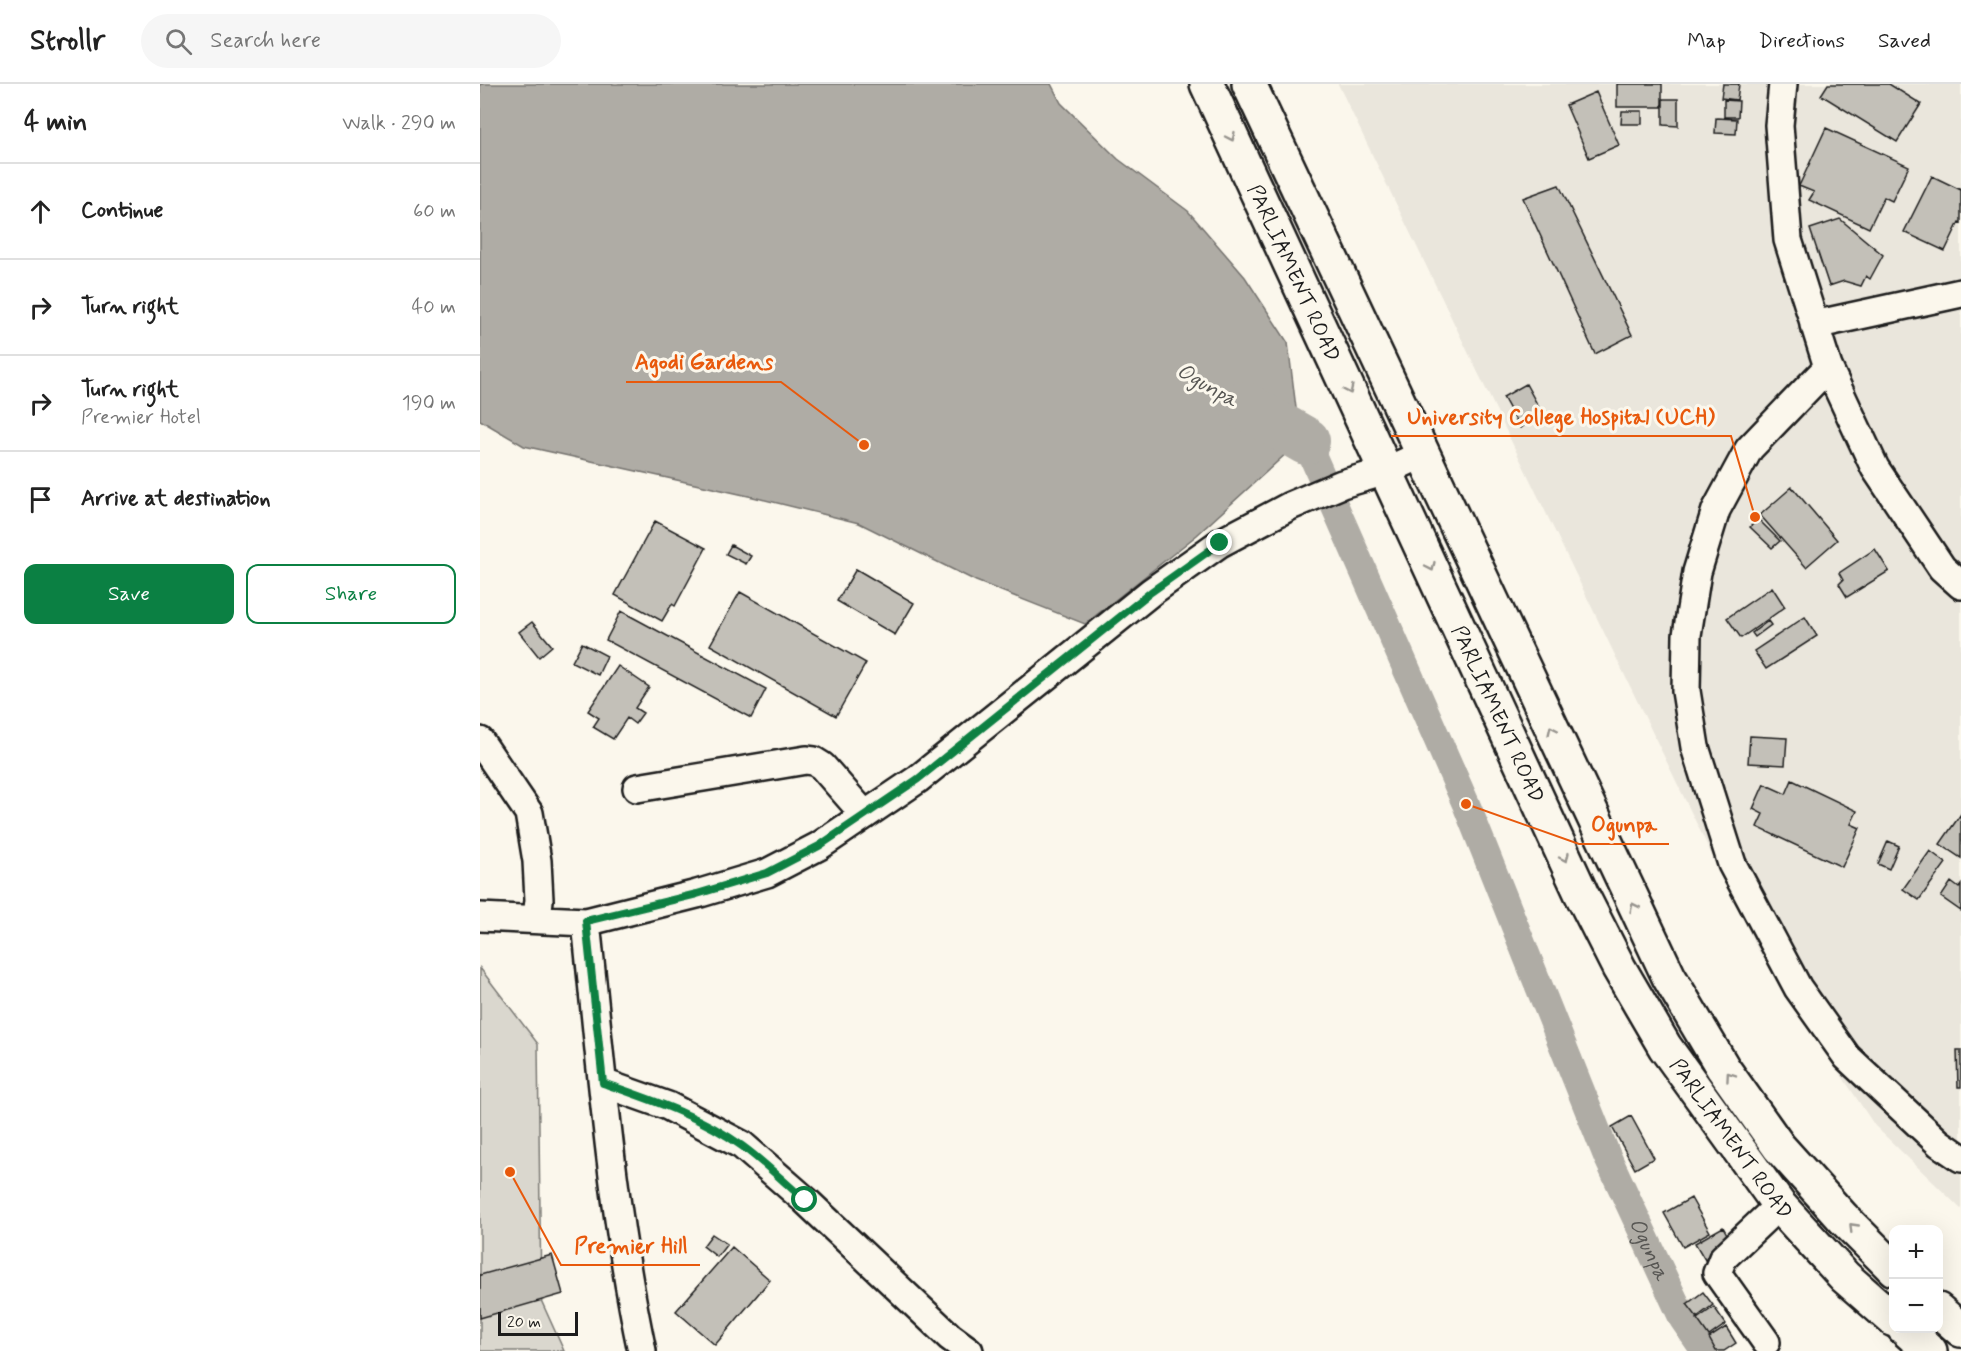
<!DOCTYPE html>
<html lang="en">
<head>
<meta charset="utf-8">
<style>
	body { margin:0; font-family:Mynerve,sans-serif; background:#f6f6f6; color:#222 }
	.controls { position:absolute; right:18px; bottom:18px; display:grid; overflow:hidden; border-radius:12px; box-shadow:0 6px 24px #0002 }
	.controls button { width:54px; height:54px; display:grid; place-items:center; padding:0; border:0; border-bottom:2px solid #e0e0e0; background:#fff; color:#222; font:30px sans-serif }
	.scale { position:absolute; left:18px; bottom:15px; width:80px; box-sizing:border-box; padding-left:6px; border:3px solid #1c1c1c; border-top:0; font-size:16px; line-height:21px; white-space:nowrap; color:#1c1c1c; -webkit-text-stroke:4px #fbf7ec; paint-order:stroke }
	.stop { position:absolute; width:18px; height:18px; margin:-14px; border:4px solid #0b8043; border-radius:50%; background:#fff }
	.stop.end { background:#0b8043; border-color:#fff; box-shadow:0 2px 6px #0008 }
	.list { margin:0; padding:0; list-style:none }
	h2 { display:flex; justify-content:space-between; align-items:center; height:78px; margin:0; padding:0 24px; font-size:26px }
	h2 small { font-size:20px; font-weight:400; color:#767676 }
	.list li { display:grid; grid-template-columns:39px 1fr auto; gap:18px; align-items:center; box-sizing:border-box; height:96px; padding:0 24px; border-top:2px solid #e0e0e0 }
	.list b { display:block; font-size:22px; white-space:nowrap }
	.list p { margin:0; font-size:20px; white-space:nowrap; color:#767676 }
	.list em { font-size:20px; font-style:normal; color:#767676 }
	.actions { display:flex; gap:12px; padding:18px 24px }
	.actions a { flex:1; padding:14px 0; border:2px solid #0b8043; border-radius:12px; text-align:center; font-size:21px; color:#0b8043 }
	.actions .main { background:#0b8043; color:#fff }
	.icon { flex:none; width:33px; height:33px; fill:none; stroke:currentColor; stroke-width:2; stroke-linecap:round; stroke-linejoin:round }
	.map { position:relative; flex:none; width:1481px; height:1267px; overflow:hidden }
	header { display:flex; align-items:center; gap:36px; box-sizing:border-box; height:84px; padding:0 30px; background:#fff; border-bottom:2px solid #e0e0e0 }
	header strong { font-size:28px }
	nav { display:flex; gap:33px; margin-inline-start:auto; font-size:21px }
	.search { width:420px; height:54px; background:#f6f6f6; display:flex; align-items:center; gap:15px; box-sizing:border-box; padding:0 21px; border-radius:33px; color:#767676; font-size:22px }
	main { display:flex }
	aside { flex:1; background:#fff }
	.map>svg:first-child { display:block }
</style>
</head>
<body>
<header>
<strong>Strollr</strong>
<div class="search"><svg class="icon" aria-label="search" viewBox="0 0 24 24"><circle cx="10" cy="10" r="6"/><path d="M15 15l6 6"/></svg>Search here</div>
<nav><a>Map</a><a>Directions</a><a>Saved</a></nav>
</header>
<main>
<aside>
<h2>4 min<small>Walk · 290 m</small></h2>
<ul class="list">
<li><svg class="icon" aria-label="ahead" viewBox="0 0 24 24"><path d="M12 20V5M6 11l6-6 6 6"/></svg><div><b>Continue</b></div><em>60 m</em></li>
<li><svg class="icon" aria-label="right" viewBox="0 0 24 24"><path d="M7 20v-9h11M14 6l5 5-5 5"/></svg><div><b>Turn right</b></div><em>40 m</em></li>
<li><svg class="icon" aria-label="right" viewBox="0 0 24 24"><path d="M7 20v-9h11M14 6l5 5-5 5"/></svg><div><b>Turn right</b><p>Premier Hotel</p></div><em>190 m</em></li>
<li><svg class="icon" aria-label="arrive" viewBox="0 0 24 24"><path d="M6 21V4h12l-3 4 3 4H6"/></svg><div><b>Arrive at destination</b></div></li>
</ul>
<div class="actions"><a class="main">Save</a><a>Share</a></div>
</aside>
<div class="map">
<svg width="1481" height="1267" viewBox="0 0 1481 1267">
	<rect width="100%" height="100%" fill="#fbf7ec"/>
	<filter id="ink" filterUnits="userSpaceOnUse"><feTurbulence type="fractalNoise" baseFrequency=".0167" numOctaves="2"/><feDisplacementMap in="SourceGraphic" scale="12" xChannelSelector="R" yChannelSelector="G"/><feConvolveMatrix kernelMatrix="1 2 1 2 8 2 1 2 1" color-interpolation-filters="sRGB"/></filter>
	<g filter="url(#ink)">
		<path fill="#eae6dc" d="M858,0H1481V1125L1395,1042L1278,866Z"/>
		<path fill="#dad7ce" stroke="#7b7a75" stroke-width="1.5" d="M0,884L58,960L61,1216L84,1267H0Z"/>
		<path fill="#afaca5" stroke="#74726e" stroke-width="1.5" d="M0,0H571L581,19L638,75L708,127L765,193L808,259L820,357L717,451L605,540L496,497L379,439L273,413L44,362L0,336Z"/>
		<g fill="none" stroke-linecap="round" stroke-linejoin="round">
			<path stroke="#afaca5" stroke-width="28" id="s1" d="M826,357L986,720L1127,1072L1203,1235L1225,1267"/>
			<path stroke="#afaca5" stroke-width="48" d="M763,321L826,357"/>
		</g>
		<path fill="#c3c0b8" stroke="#1c1c1c" stroke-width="1.5" d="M1137,0H1182V23H1137Z
			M1243,0H1259L1257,16L1241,14Z
			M1348,0H1409L1441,20L1417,58L1341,11Z
			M1116,8L1139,61L1109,74L1086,21Z
			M1183,15H1198V42L1183,41Z
			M1244,16L1259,17L1258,33H1244Z
			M1142,27H1162V40H1141Z
			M1236,34L1257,35L1256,50L1235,49Z
			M1346,44L1429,82L1412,117L1404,113L1389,144L1329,116L1334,108L1319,102Z
			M1452,92L1481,106V139L1479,138L1465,167L1424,148Z
			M1079,101L1152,251L1115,270L1043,114Z
			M1360,135L1403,171L1390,195L1386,192L1381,202L1364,197L1349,202L1330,145Z
			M1046,300L1063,331L1040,344L1023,313Z
			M1312,403L1357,456L1326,483L1280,431Z
			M1278,435L1300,457L1292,464L1270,443Z
			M175,437L226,464L195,522L192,520L182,537L135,511Z
			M251,461L271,472L266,480L246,470Z
			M1395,465L1409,487L1367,513L1359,500L1363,496L1359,489Z
			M376,485L434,519L415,551L357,517Z
			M1292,503L1305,523L1261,554L1247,534Z
			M260,508L386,579L356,632L230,561Z
			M141,527L286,605L271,634L126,556Z
			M1325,533L1337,552L1286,585L1274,567Z
			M1288,537L1291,541L1275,553L1272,549Z
			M52,538L72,562L59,573L39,548Z
			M102,559L127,572L118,591L92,578Z
			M138,582L169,603L155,624L163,629L155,640L147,634L133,655L113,643L119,634L108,627Z
			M1270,652L1307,654L1305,681L1268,679Z
			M1312,696L1377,727L1371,740L1380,744L1362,783L1277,743L1283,730L1273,725L1284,700L1306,710Z
			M1481,730V774L1460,760Z
			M1408,757L1419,762L1409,785L1398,780Z
			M1450,767L1466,779L1439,816L1423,805Z
			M1471,798L1479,804L1481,801V827L1461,813Z
			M1477,966H1481V1003H1478Z
			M1151,1032L1174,1074L1155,1085L1132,1043Z
			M1211,1114L1230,1148L1203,1163L1184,1129Z
			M1243,1143L1253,1161L1225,1176L1215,1159Z
			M232,1150L247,1160L237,1173L223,1162Z
			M252,1163L290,1196L235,1261L196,1227Z
			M72,1171L83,1210L0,1234V1191Z
			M1223,1208L1233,1221L1217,1233L1207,1220Z
			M1234,1223L1246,1240L1229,1252L1217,1235Z
			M1246,1243L1256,1259L1244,1267H1236L1229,1254Z"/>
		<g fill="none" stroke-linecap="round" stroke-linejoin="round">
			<g stroke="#1c1c1c" stroke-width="32">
				<path id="minor" d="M1303,0L1299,41L1308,156L1348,283L1395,384L1462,484L1481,501
					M1334,241L1481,209
					M1348,283L1269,365L1236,426L1217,488L1207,551L1206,607L1215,663L1252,780L1318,904L1367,973L1459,1059L1481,1074
					M0,657L49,729L57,777L59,816L57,835
					M157,704L326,676L334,677L342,682L385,731
					M0,833L106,838L217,810L287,789L339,762L438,695L671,508L740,459L810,422L862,400L906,387L943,370
					M106,838C121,981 132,1126 162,1267
					M123,999L188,1022L262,1061L325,1116L470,1253L489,1267
					M1286,1258L1237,1189L1243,1174L1299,1121"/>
			</g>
			<g stroke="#1c1c1c" stroke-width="38">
				<g id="major">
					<path id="s2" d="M727,0L1101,809L1139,884L1185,963L1299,1121L1365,1193L1414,1236"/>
					<path d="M769,0L1189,893L1243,984L1299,1063L1363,1134L1414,1185"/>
					<path d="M1458,1226L1481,1246"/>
					<path d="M1424,1244L1450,1267"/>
				</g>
			</g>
			<use href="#minor" stroke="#fbf7ec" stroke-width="27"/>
			<use href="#major" stroke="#fbf7ec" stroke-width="33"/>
		</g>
		<defs><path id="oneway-chevron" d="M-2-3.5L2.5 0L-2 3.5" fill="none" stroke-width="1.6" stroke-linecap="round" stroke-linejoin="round" transform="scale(1.5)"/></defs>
		<g stroke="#97948e">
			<use href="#oneway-chevron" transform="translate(751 53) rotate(65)"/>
			<use href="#oneway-chevron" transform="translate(869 306) rotate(65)"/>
			<use href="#oneway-chevron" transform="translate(951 483) rotate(65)"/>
			<use href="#oneway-chevron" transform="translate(1072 646) rotate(-115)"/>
			<use href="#oneway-chevron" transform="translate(1085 774) rotate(65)"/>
			<use href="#oneway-chevron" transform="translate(1154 823) rotate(-116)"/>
			<use href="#oneway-chevron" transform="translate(1250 992) rotate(-125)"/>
			<use href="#oneway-chevron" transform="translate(1373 1143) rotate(-134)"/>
		</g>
	</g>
	<g fill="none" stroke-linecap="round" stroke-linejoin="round" filter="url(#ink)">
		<path stroke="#0b8043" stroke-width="8" d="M325,1116C304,1098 284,1078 262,1062C221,1032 171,1016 123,999L106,837L217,810L287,789L339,762L438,695L671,508L740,459"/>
	</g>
	<g text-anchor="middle" stroke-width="6" stroke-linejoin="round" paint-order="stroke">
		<g font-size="21" fill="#1c1c1c" stroke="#fbf7ec">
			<text dy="7" stroke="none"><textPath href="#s2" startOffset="208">PARLIAMENT ROAD</textPath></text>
			<text dy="7" stroke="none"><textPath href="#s2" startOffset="694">PARLIAMENT ROAD</textPath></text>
			<text dy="7" stroke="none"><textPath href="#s2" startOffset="1180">PARLIAMENT ROAD</textPath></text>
		</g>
		<g font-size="22" font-style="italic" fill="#575653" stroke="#fbf7ec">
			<text transform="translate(728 300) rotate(30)" y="8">Ogunpa</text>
			<text dy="8" stroke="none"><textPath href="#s1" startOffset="878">Ogunpa</textPath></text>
		</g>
	</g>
	<path fill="none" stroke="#e8590c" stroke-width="2" d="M384 361L301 298H146M1275 433L1251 352H911M986 720L1099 760H1189M30 1088L81 1181H220"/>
	<g fill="#e8590c" stroke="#fbf7ec" stroke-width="2">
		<circle cx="384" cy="361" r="6"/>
		<circle cx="1275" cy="433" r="6"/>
		<circle cx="986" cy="720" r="6"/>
		<circle cx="30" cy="1088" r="6"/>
	</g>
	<g font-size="22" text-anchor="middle" font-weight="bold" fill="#e8590c" stroke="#fbf7ec" stroke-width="6" stroke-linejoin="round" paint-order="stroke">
		<text x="224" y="285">Agodi Gardens</text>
		<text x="1081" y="340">University College Hospital (UCH)</text>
		<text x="1144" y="748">Ogunpa</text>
		<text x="151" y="1169">Premier Hill</text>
	</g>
</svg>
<div class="controls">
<button>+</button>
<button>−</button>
</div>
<div class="scale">20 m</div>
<div class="stop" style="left:325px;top:1116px"></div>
<div class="stop end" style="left:740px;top:459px"></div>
</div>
</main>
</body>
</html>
